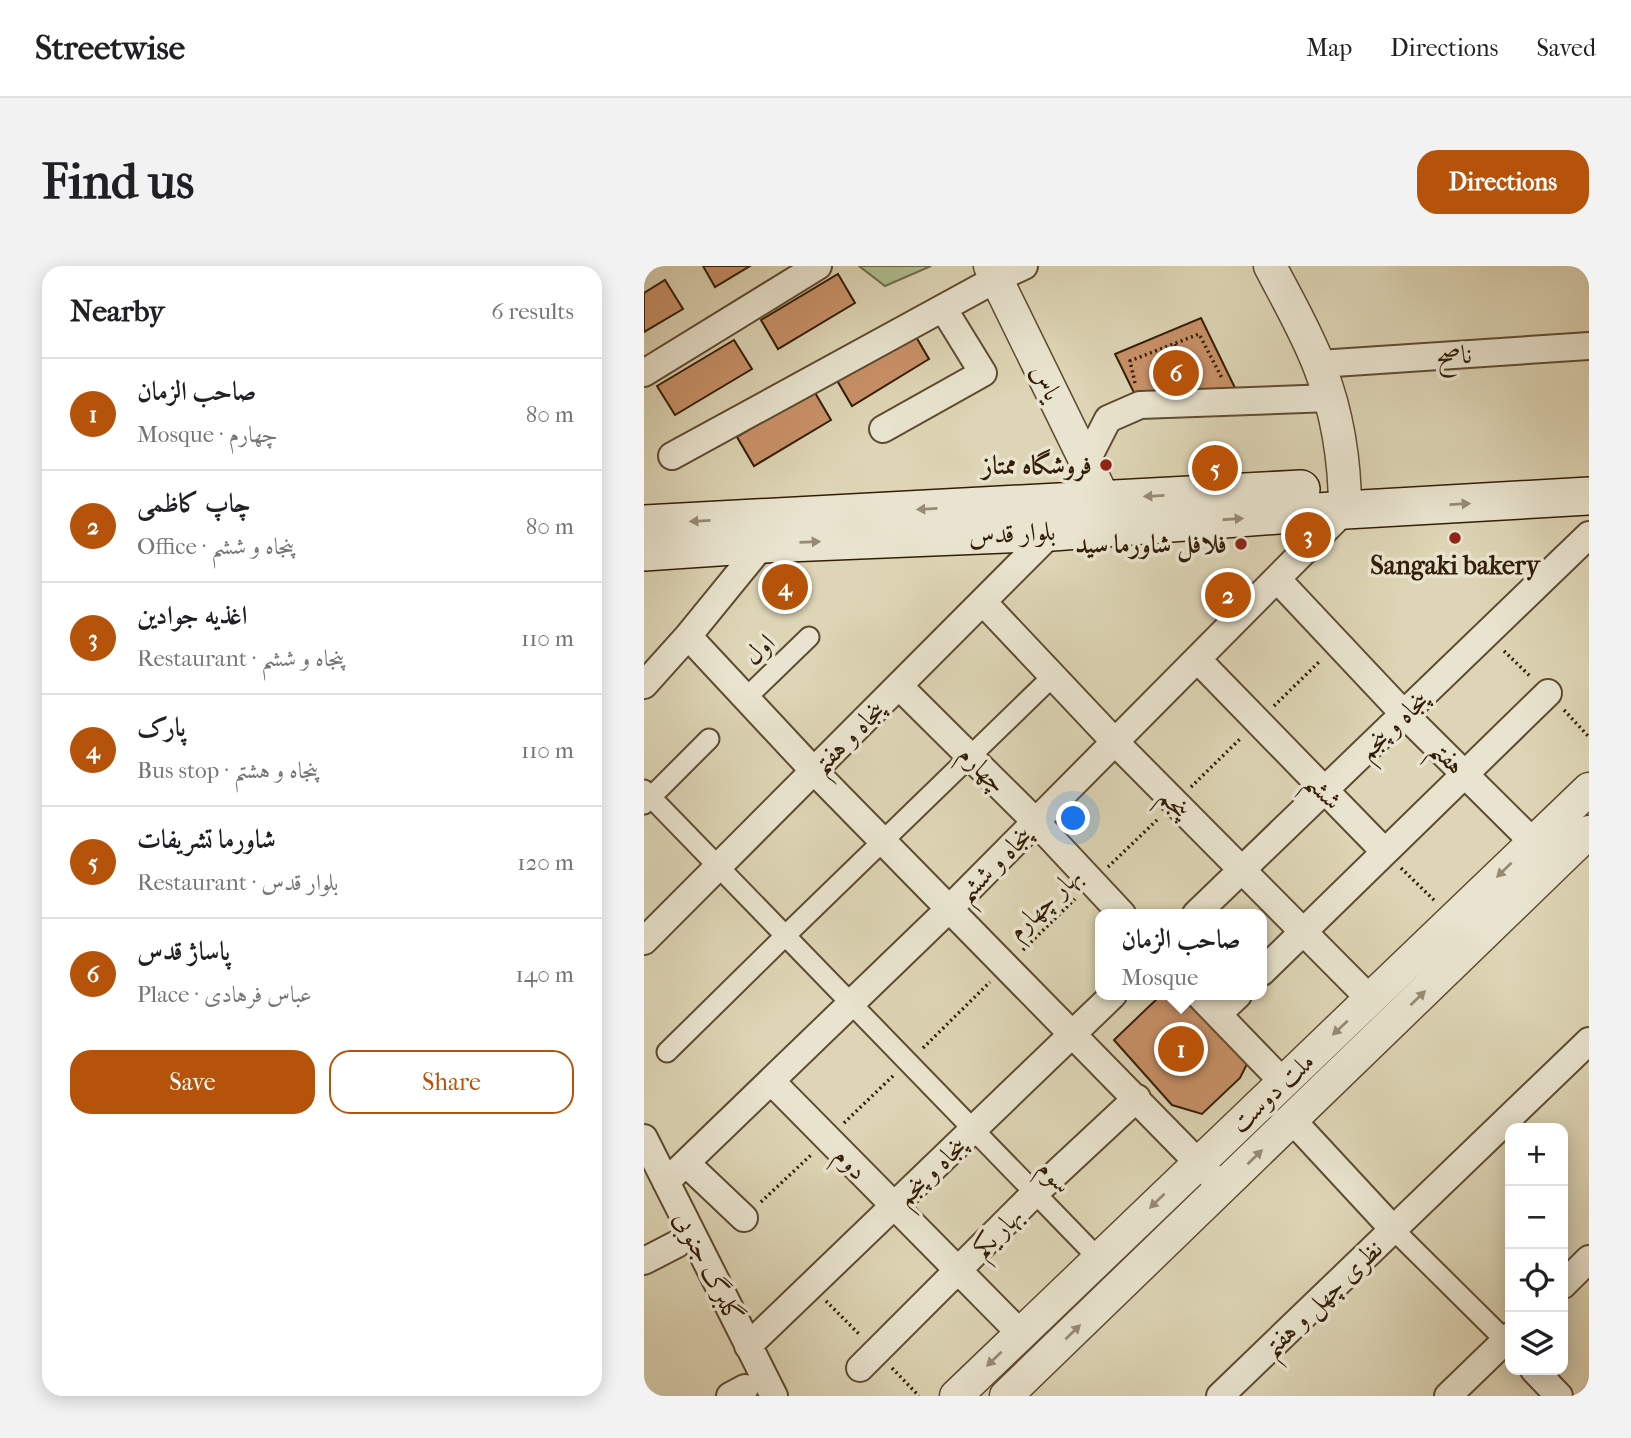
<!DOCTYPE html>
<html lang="en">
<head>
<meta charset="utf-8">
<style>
	body { margin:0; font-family:"IM FELL French Canon",Amiri,serif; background:#f2f2f2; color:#202124 }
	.controls { position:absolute; right:21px; bottom:21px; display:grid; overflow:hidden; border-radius:14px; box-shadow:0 4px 18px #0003 }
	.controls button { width:63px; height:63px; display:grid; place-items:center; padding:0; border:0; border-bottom:2px solid #e0e0e0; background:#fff; color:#202124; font:35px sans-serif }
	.you { position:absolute; left:430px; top:553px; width:24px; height:24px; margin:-18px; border:5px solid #fff; border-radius:50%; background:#1a73e8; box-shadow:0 0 0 10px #1a73e833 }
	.badge { display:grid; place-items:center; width:46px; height:46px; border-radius:50%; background:#b45309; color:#fff; font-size:23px; font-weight:700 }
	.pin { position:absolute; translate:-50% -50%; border:4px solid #fff; box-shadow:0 2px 7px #0006 }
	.popup { position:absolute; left:451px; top:643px; width:172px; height:91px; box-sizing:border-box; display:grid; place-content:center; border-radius:14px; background:#fff; filter:drop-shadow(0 2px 5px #0005); font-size:23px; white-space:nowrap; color:#757577 }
	.popup b { font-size:26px; color:#202124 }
	.popup::after { content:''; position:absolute; left:50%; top:100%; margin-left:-14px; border:14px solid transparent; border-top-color:#fff }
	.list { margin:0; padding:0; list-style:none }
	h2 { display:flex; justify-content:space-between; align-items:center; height:91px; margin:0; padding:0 28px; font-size:30px }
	h2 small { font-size:23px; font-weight:400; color:#757577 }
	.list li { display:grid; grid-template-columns:46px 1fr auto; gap:21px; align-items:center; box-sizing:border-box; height:112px; padding:0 28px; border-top:2px solid #e0e0e0 }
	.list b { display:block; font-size:26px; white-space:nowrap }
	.list p { margin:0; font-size:23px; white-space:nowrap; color:#757577 }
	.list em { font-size:23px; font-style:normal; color:#757577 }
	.actions { display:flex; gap:14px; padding:21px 28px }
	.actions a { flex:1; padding:16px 0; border:2px solid #b45309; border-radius:21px; text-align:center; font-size:24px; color:#b45309 }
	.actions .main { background:#b45309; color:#fff }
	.icon { flex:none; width:38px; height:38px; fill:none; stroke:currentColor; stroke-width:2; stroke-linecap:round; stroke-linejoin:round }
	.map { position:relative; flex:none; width:945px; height:1130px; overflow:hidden; border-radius:21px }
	header { display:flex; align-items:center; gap:42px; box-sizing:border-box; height:98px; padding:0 35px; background:#fff; border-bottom:2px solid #e0e0e0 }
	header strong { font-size:33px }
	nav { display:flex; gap:38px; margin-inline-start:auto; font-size:24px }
	.intro { display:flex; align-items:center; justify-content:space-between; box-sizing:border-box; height:168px; padding:0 42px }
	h1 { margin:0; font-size:49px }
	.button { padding:18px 32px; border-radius:21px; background:#b45309; color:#fff; font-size:24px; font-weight:700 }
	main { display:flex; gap:42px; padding:0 42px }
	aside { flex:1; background:#fff; border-radius:21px; box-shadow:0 4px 18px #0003 }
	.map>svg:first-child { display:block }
</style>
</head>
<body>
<header>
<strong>Streetwise</strong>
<nav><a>Map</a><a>Directions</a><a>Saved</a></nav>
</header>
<div class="intro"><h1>Find us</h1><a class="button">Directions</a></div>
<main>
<aside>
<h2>Nearby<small>6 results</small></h2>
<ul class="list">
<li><span class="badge">1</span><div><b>صاحب الزمان</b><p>Mosque · چهارم</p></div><em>80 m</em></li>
<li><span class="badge">2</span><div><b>چاپ كاظمى</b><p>Office · پنجاه و ششم</p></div><em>80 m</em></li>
<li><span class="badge">3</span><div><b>اغذیه جوادین</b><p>Restaurant · پنجاه و ششم</p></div><em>110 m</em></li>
<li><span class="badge">4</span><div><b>پارک</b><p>Bus stop · پنجاه و هشتم</p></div><em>110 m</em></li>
<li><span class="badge">5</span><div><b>شاورما تشریفات</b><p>Restaurant · بلوار قدس</p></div><em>120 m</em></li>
<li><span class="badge">6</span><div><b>پاساژ قدس</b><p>Place · عباس فرهادی</p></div><em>140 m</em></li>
</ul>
<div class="actions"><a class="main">Save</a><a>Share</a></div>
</aside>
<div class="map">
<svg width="945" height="1130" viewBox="0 0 945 1130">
	<rect width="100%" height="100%" fill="#ddd5b5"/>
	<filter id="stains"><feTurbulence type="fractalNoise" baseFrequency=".00286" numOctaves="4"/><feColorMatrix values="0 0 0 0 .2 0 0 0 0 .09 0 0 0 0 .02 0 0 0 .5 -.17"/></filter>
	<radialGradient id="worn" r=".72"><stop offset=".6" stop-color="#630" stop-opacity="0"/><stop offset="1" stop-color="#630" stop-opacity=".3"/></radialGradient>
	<path fill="#adbe90" stroke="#706e4a" stroke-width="2" d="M215,0H287L241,20Z"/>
	<path fill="#c99168" stroke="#331e05" stroke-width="2" d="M59,0H106L71,21Z
		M194,8L211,37L134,83L117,54Z
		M21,14L39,43L0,66V27Z
		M557,52L593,126L496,139L471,88Z
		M268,64L285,93L208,140L191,111Z
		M90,74L108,103L31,149L13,120Z
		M170,125L187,154L110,200L93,171Z
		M517,729H543L606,792L596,812L558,848L528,839L470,774Z"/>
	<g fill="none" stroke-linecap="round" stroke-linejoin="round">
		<g stroke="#5e4c31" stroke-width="23">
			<path id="pedestrian" d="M102,432L165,371
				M0,524L454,992
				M0,538L65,473
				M23,786L141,670L409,410
				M750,964L861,1074"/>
		</g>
		<g stroke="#5e4c31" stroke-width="30">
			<path id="minor" d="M675,98L945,80
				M0,107L174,0
				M239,163L339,107L299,42
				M28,190L352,13L380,0
				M442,196L464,153L496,139L687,132
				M633,313L760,448L889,576
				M339,336L471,476L726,733
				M44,370L170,505L579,922
				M553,393L741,586
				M0,419L44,370L119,278
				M255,420L392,556L478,648
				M552,648L945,269
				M0,675L408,266
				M618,706L904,427
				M555,729L639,816
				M574,748L594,729
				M127,815L376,1067
				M649,855L750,964
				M0,872L130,1130
				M42,897L100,952
				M22,916L305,643L701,244
				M0,995L33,978
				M919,1019L945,993
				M104,1080L469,729
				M216,1102L391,927L493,832
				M890,1104L915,1130
				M86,1130L101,1122
				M576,1130L945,775
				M804,1130L866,1070"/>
		</g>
		<g stroke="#5e4c31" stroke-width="35">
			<path id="tertiary" d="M346,0L460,233
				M626,0C643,33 663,67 676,102C693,146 701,197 701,244
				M312,1130L945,523
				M362,1130L945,566"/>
		</g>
		<g stroke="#331e05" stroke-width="40">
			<path id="secondary" d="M0,258L657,223
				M0,286L119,278L408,266L701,244L945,230"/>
		</g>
		<path stroke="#331e05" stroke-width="3.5" stroke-dasharray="2 3.5" stroke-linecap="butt" d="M531,78L551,112
			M512,113L547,105
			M491,117L486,95L555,68L578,112
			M860,385L887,411
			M630,440L677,394
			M920,444L945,471
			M547,521L597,472
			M464,601L514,553
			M757,602L792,636
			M379,684L431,633
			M279,782L346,716
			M200,857L250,809
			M117,936L167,889
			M182,1035L216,1069
			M248,1102L275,1130"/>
		<use href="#pedestrian" stroke="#e9e4cf" stroke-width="19"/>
		<use href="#minor" stroke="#e9e4cf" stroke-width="26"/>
		<use href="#tertiary" stroke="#e9e4cf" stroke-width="32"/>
		<use href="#secondary" stroke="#e9e4cf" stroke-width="37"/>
	</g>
	<defs><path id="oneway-solid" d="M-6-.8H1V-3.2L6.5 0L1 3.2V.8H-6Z" transform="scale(1.75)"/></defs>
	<g fill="#978b74">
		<use href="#oneway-solid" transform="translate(510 230) rotate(177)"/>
		<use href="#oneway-solid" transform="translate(816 238) rotate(-3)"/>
		<use href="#oneway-solid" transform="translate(283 243) rotate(177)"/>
		<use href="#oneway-solid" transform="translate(589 253) rotate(-4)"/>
		<use href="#oneway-solid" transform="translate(56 255) rotate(177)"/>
		<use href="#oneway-solid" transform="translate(166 276) rotate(-2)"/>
		<use href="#oneway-solid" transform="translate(860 604) rotate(136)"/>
		<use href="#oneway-solid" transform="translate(774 732) rotate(-44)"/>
		<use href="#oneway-solid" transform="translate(696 762) rotate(137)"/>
		<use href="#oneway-solid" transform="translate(611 891) rotate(-44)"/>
		<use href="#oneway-solid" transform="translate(513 935) rotate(136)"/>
		<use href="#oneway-solid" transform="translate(429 1066) rotate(-44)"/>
		<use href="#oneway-solid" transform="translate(350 1093) rotate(136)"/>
	</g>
	<g fill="#8f2418" stroke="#e9e4cf" stroke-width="2.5">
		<circle cx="462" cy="199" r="7"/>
		<circle cx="811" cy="272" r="7"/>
		<circle cx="597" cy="278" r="7"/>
	</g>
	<g text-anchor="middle" stroke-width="7" stroke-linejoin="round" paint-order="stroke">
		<g font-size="26" fill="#331e05" stroke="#e9e4cf">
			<text transform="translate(810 89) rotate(-4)" y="9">ناصح</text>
			<text transform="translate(403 116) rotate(64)" y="9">یاس</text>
			<text transform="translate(368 267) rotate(-3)" y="9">بلوار قدس</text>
			<text transform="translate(115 383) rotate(-44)" y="9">اول</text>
			<text transform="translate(749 459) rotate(-44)" y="9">پنجاه و پنجم</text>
			<text transform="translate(204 471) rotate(-45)" y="9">پنجاه و هفتم</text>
			<text transform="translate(804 491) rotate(45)" y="9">هفتم</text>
			<text transform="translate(339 503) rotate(45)" y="9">چهارم</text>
			<text transform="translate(680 525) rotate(46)" y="9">ششم</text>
			<text transform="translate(531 537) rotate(46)" y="9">پنجم</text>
			<text transform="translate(350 598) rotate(-45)" y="9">پنجاه و ششم</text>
			<text transform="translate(400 637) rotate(-44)" y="9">بهار چهارم</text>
			<text transform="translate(628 826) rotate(-43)" y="9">ملت دوست</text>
			<text transform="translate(207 897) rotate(46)" y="9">دوم</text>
			<text transform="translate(287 905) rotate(-44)" y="9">پنجاه و پنجم</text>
			<text transform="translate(411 910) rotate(46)" y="9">سوم</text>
			<text transform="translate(353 966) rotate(-46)" y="9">بهار یکم</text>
			<text transform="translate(65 1001) rotate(63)" y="9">گلبرگ جنوبی</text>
			<text transform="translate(678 1032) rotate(-44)" y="9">نظری چهل و هفتم</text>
		</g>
		<g font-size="26" font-weight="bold" fill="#331e05" stroke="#e9e4cf" text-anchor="end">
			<text x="448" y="208">فروشگاه ممتاز</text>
			<text x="583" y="287">فلافل شاورما سید</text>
			<text x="811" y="308" text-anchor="middle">Sangaki bakery</text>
		</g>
	</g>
	<rect width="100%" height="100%" filter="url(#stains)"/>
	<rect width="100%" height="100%" fill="url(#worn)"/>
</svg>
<div class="controls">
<button>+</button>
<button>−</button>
<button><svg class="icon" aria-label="locate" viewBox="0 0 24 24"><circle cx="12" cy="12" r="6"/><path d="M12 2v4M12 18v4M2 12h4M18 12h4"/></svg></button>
<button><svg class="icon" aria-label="layers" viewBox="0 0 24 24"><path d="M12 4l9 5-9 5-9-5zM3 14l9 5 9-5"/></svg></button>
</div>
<div class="you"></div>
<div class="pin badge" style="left:537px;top:783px">1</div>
<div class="popup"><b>صاحب الزمان</b>Mosque</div>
<div class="pin badge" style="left:584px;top:329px">2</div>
<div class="pin badge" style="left:664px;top:269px">3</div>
<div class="pin badge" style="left:141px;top:321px">4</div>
<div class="pin badge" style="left:571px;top:202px">5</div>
<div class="pin badge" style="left:532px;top:107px">6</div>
</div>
</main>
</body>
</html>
